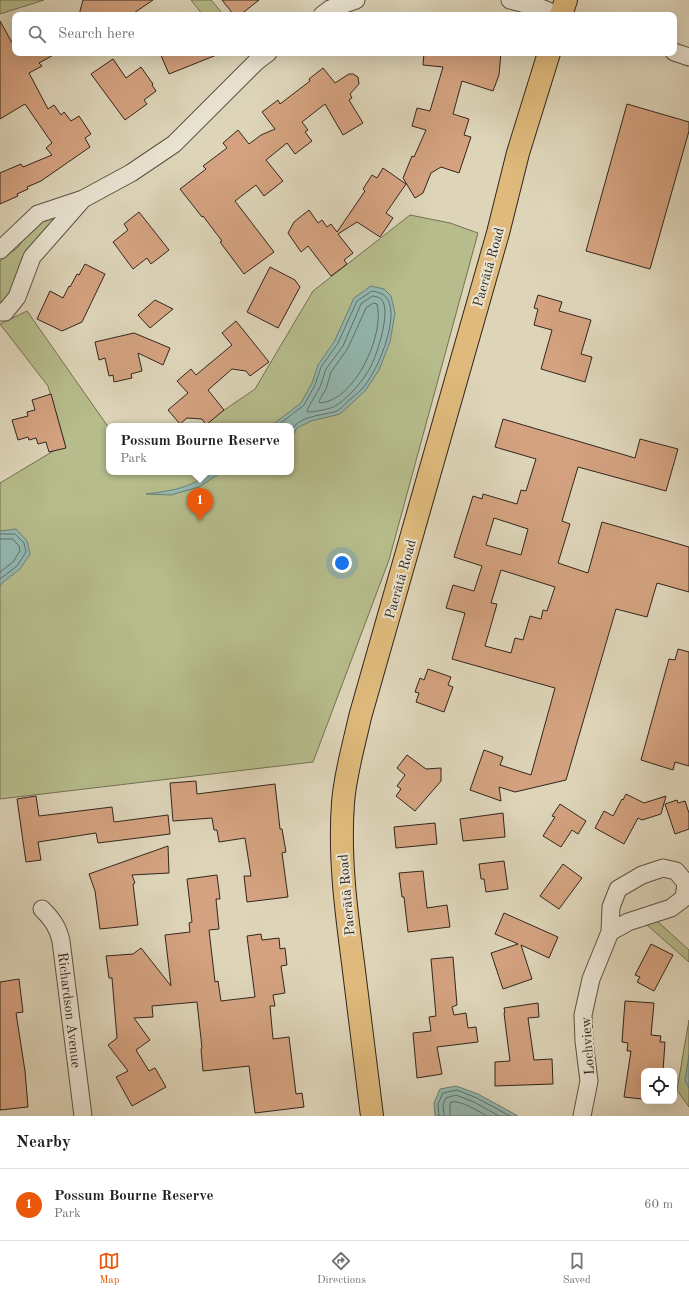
<!DOCTYPE html>
<html lang="en">
<head>
<meta charset="utf-8">
<style>
	body { margin:0; font-family:"Old Standard TT",serif; background:#f2f2f2; color:#202124 }
	.controls { position:absolute; right:12px; bottom:12px; display:grid; overflow:hidden; border-radius:8px; box-shadow:0 4px 16px #0002 }
	.controls button { width:36px; height:36px; display:grid; place-items:center; padding:0; border:0; border-bottom:1px solid #e0e0e0; background:#fff; color:#202124; font:20px sans-serif }
	.you { position:absolute; left:342px; top:563px; width:14px; height:14px; margin:-10px; border:3px solid #fff; border-radius:50%; background:#1a73e8; box-shadow:0 0 0 6px #1a73e833 }
	.badge { display:grid; place-items:center; width:26px; height:26px; border-radius:50%; background:#ea580c; color:#fff; font-size:13px; font-weight:700 }
	.pin { position:absolute; translate:-50% -33px; filter:drop-shadow(0 1px 2px #0008) }
	.pin::after { content:''; position:absolute; top:21px; width:14px; height:12px; background:inherit; clip-path:polygon(0 0,100% 0,50% 100%) }
	.popup { position:absolute; left:106px; top:423px; width:188px; height:52px; box-sizing:border-box; display:grid; place-content:center; border-radius:8px; background:#fff; filter:drop-shadow(0 1px 3px #0005); font-size:13px; white-space:nowrap; color:#757577 }
	.popup b { font-size:15px; color:#202124 }
	.popup::after { content:''; position:absolute; left:50%; top:100%; margin-left:-8px; border:8px solid transparent; border-top-color:#fff }
	.list { margin:0; padding:0; list-style:none }
	h2 { display:flex; justify-content:space-between; align-items:center; height:52px; margin:0; padding:0 16px; font-size:17px }
	h2 small { font-size:13px; font-weight:400; color:#757577 }
	.list li { display:grid; grid-template-columns:26px 1fr auto; gap:12px; align-items:center; box-sizing:border-box; height:72px; padding:0 16px; border-top:1px solid #e0e0e0 }
	.list b { display:block; font-size:15px; white-space:nowrap }
	.list p { margin:0; font-size:13px; white-space:nowrap; color:#757577 }
	.list em { font-size:13px; font-style:normal; color:#757577 }
	.icon { flex:none; width:22px; height:22px; fill:none; stroke:currentColor; stroke-width:2; stroke-linecap:round; stroke-linejoin:round }
	.map { position:relative; flex:none; width:689px; height:1116px; overflow:hidden }
	.search { position:absolute; background:#fff; box-shadow:0 4px 16px #0002; left:12px; right:12px; top:12px; height:44px; display:flex; align-items:center; gap:10px; box-sizing:border-box; padding:0 14px; border-radius:8px; color:#757577; font-size:15px }
	.sheet { height:124px; background:#fff }
	nav { display:flex; justify-content:space-around; align-items:center; box-sizing:border-box; height:56px; border-top:1px solid #e0e0e0; background:#fff; font-size:11px; color:#757577 }
	nav a { display:grid; justify-items:center; gap:2px }
	nav .on { color:#ea580c }
	.map>svg:first-child { display:block }
</style>
</head>
<body>
<div class="map">
<svg width="689" height="1116" viewBox="0 0 689 1116">
	<rect width="100%" height="100%" fill="#ded5b9"/>
	<filter id="stains"><feTurbulence type="fractalNoise" baseFrequency=".005" numOctaves="4"/><feColorMatrix values="0 0 0 0 .2 0 0 0 0 .09 0 0 0 0 .02 0 0 0 .5 -.17"/></filter>
	<radialGradient id="worn" r=".72"><stop offset=".6" stop-color="#630" stop-opacity="0"/><stop offset="1" stop-color="#630" stop-opacity=".3"/></radialGradient>
	<path fill="#b6bc8b" stroke="#747154" d="M0,0H44L0,14Z
		M191,0H211L224,15H203Z
		M70,205L11,294L0,305V261L18,247L36,221Z
		M410,215L450,223L478,233L389,560L313,762L0,799V483L65,444L48,386L0,324L27,311L109,428V472H291V426H201L255,389L313,291Z
		M657,921L689,950V962L647,925Z
		M689,1020V1107L677,1090Z"/>
	<path fill="#93b8b1" stroke="#6c7e76" d="M371,286L384,289L391,296L395,313L390,342L379,370L365,391L340,414L311,421L297,428L291,439V426H271L301,403L312,383L318,365L334,342L354,298Z
		M211,472H222L199,487L171,495L146,494C171,491 191,488 211,472Z
		M16,529L27,541L30,554L20,569L3,582L0,586V531Z
		M689,1055V1088L685,1081Z
		M456,1086L478,1094L518,1116H435L434,1103L440,1089Z"/>
	<g fill="none" stroke-linecap="round" stroke-linejoin="round">
		<path stroke="#626f67" stroke-width="1" d="M373,296C376,297 379,297 381,299C392,310 377,354 371,366C363,381 351,395 337,405C332,409 314,412 308,412L307,410L320,387L326,369L343,346L361,304Z
			M374,303L377,304C385,334 355,401 320,403L319,401L326,389L331,372L348,348L366,308Z
			M277,426L304,405L315,385L321,367L338,343L357,301L372,291C386,293 390,299 391,313C391,337 377,371 362,389C358,393 353,397 348,401C345,404 341,409 337,411C322,416 299,415 291,431
			M0,534H15L24,543L26,552L17,566L0,579
			M0,539H13L19,546L20,551L13,562L0,572
			M439,1116L438,1104L443,1093L457,1090L477,1098L510,1116
			M444,1116L443,1104L446,1098L456,1095L474,1102L499,1116
			M450,1116V1105L451,1102C461,1100 478,1111 487,1116"/>
	</g>
	<path fill="#d4a280" stroke="#32261d" fill-rule="evenodd" d="M83,0H153L131,15H79Z
		M222,0H259L240,15H234Z
		M0,21L15,48V53H57L39,63L42,66L29,73L48,109L54,105L61,115L64,112L71,121L79,116L91,134L85,138L90,147L41,181L27,187L28,189L17,194L18,196L0,204V173L21,164L23,167L52,155L46,148L52,143L25,104L0,119Z
		M160,53H219V54L169,74Z
		M424,53H501L499,75L493,91L462,81L453,114L469,119L464,135L471,137L459,173L441,167L431,173L423,193L415,198L403,178L412,156L414,157L426,130L412,126L417,108L430,111L443,67L423,65Z
		M113,59L126,78L141,67L153,84L152,85L156,91L144,100L147,104L125,120L91,74Z
		M323,68L335,83L349,74H353L358,77L359,84L350,94L352,98L349,100L363,123L343,135L325,104L302,122L308,130L305,132L312,141L295,154L287,143L266,160L283,181L264,196L256,185L235,201L274,252L244,274L220,242L222,241L203,216L202,217L180,189L206,169L203,166L227,148L223,143L238,130L249,144L261,135L275,129L262,112L278,100L280,104L310,81L309,79Z
		M627,104L689,122V131L650,269L586,251Z
		M383,168L406,184L386,213L393,218L380,237L357,222L338,234L353,253L344,260L347,264L331,276L308,246L301,252L288,233L294,222L309,210L318,223L322,220L327,227L331,224L337,232L365,191L363,189L372,175L377,178Z
		M139,212L169,250L151,264L147,258L133,269L113,242L128,230L124,224Z
		M85,264L105,274L82,322L62,331L37,319L50,291L63,298L69,286L70,287L77,274L79,275Z
		M270,267L295,280L300,287L278,328L247,312Z
		M538,295L562,302L559,311L591,320L581,354L592,357L585,382L541,369L552,330L534,325L538,309L534,308Z
		M155,300L173,309L150,328L138,315Z
		M236,321L269,362L250,376L246,371L232,369L208,390L224,410L206,425L202,419L187,418L180,424L168,410L188,393L177,381L191,369L196,375L232,345L222,333Z
		M134,333L170,348L163,365L138,353L142,371L131,374L132,378L114,382L113,375L109,376L105,358L99,360L95,342Z
		M51,394L66,448L49,452L46,442L38,444L36,438L29,440L28,437L18,440L12,420L28,416L27,412L35,410L32,400Z
		M503,419L635,458L640,439L678,449L666,491L578,467L562,521L570,524L558,563L588,573L602,522L689,547V592L657,583L647,617L616,609L566,780L515,792L499,787L501,801L470,790L484,750L503,757L500,765L531,775L555,688L452,659L465,613L446,608L453,585L474,591L482,566L454,557L473,496L482,499L483,494L517,504L521,490L526,491L536,459L495,447ZM494,518L528,529L521,555L486,545ZM501,570L555,587L547,611L543,610L541,619L530,616L523,640L515,638L511,653L485,646L497,604L491,603Z
		M678,649L689,652V766L675,762L673,770L641,760L669,659L675,660Z
		M428,669L451,677L448,685L453,687L444,712L416,702L419,693L415,692L420,678L424,680Z
		M407,755L426,769L441,768V781L415,811L396,796L401,789L397,786L405,775L397,768Z
		M196,781L197,794L275,784L280,829H282L286,852L282,853L288,897L247,902L244,876H251L245,838L219,842L217,830H214L212,818L173,821L170,783Z
		M626,794L644,803L666,796L661,814L642,820L638,818L624,844L595,828L604,811L613,816L622,799L623,800Z
		M36,796L39,816L112,807L114,822L168,815L170,834L98,843L96,833L38,842L41,860L26,862L17,799Z
		M677,800L678,803L685,801L689,813V829L675,834L665,804Z
		M560,804L586,821L578,834L572,830L561,847L543,836L555,817L552,816Z
		M503,813L505,837L463,841L460,819Z
		M435,823L437,844L396,848L394,827Z
		M168,846L169,873L132,875L135,883L133,884L138,925L100,929L95,891L89,874Z
		M504,861L508,889L486,892L484,879H481L479,864Z
		M563,864L582,878L559,909L540,896Z
		M423,871L427,908L447,905L450,927L408,932L404,897H402L399,873Z
		M217,875L220,899H216L219,929L209,930L215,982L218,981L221,1001L255,997L247,936L261,934L262,940L279,938L280,949L285,948L287,965L281,966L285,993L273,995L275,1006H270L273,1039L289,1037L296,1094L302,1093L304,1107L255,1113L249,1066L203,1071L201,1049L202,1048L197,1002L152,1006L153,1017L134,1018L150,1040L136,1050L149,1071L155,1068L166,1087L132,1106L116,1077L128,1071L108,1045L117,1038L112,978H109L106,956L133,954L141,948L171,986L165,935L190,932L189,923L192,922L187,879Z
		M504,913L558,937L549,958L521,945L532,979L503,989L491,953L518,944L495,934Z
		M651,944L673,955L654,991L637,982L640,977L635,975Z
		M453,957L457,1005L452,1007L454,1015L466,1013L468,1028L476,1027L478,1042L437,1047L442,1074L417,1078L413,1033L431,1031L429,1017L436,1016L431,959Z
		M19,979L23,1012L16,1013L25,1071L28,1107L0,1110V982Z
		M625,1001L654,1003L651,1035L661,1036L660,1042H665L663,1071H644V1099H642L624,1097L631,1051H627L628,1043L622,1042Z
		M538,1003L539,1017L528,1018L534,1060L552,1059L553,1084L495,1086V1062L510,1061L504,1013H505L504,1008Z"/>
	<g fill="none" stroke-linecap="round" stroke-linejoin="round">
		<g stroke="#5d5244" stroke-width="19">
			<path id="minor" d="M510,0L541,8L558,15
				M322,15L330,9L356,0
				M674,52L689,57
				M0,250L38,214L83,199L131,173L174,144L256,62L268,53
				M0,312H5L17,297L32,257L83,199
				M42,909C52,919 58,927 61,941L83,1116
				M582,1116L589,1081L584,1041L583,1015L591,979L610,932L611,907L618,889L642,875L663,868L676,871L686,883L684,898L671,908L628,922L610,932"/>
		</g>
		<g stroke="#32261d" stroke-width="24">
			<path id="major" d="M372,1116C366,1065 359,1014 353,963C346,910 339,856 343,803C345,774 354,745 360,717L498,233L518,153L549,53"/>
		</g>
		<g stroke="#32261d" stroke-width="24">
			<path id="highway" d="M561,15L566,0"/>
		</g>
		<use href="#minor" stroke="#eae4d2" stroke-width="17"/>
		<use href="#major" stroke="#dfba7c" stroke-width="22"/>
		<use href="#highway" stroke="#dfba7c" stroke-width="22"/>
	</g>
	<g text-anchor="middle" stroke-width="4" stroke-linejoin="round" paint-order="stroke">
		<g font-size="14" fill="#32261d" stroke="#eae4d2">
			<text transform="translate(488 267) rotate(-74)" y="5">Paerātā Road</text>
			<text transform="translate(400 579) rotate(-74)" y="5">Paerātā Road</text>
			<text transform="translate(346 895) rotate(-95)" y="5">Paerātā Road</text>
			<text transform="translate(70 1010) rotate(83)" y="5">Richardson Avenue</text>
			<text transform="translate(587 1046) rotate(-94)" y="5">Lochview</text>
		</g>
	</g>
	<rect width="100%" height="100%" filter="url(#stains)"/>
	<rect width="100%" height="100%" fill="url(#worn)"/>
</svg>
<div class="controls">
<button><svg class="icon" aria-label="locate" viewBox="0 0 24 24"><circle cx="12" cy="12" r="6"/><path d="M12 2v4M12 18v4M2 12h4M18 12h4"/></svg></button>
</div>
<div class="you"></div>
<div class="pin badge" style="left:200px;top:521px">1</div>
<div class="popup"><b>Possum Bourne Reserve</b>Park</div>
<div class="search"><svg class="icon" aria-label="search" viewBox="0 0 24 24"><circle cx="10" cy="10" r="6"/><path d="M15 15l6 6"/></svg>Search here</div>
</div>
<section class="sheet">
<h2>Nearby<small></small></h2>
<ul class="list">
<li><span class="badge">1</span><div><b>Possum Bourne Reserve</b><p>Park</p></div><em>60 m</em></li>
</ul>
</section>
<nav>
<a class="on"><svg class="icon" aria-label="map" viewBox="0 0 24 24"><path d="M3 6l6-2 6 2 6-2v14l-6 2-6-2-6 2zM9 4v14M15 6v14"/></svg>Map</a>
<a><svg class="icon" aria-label="directions" viewBox="0 0 24 24"><path d="M12 3l9 9-9 9-9-9zM9 14v-3h6M13 9l2 2-2 2"/></svg>Directions</a>
<a><svg class="icon" aria-label="saved" viewBox="0 0 24 24"><path d="M7 4h10v16l-5-4-5 4z"/></svg>Saved</a>
</nav>
</body>
</html>
